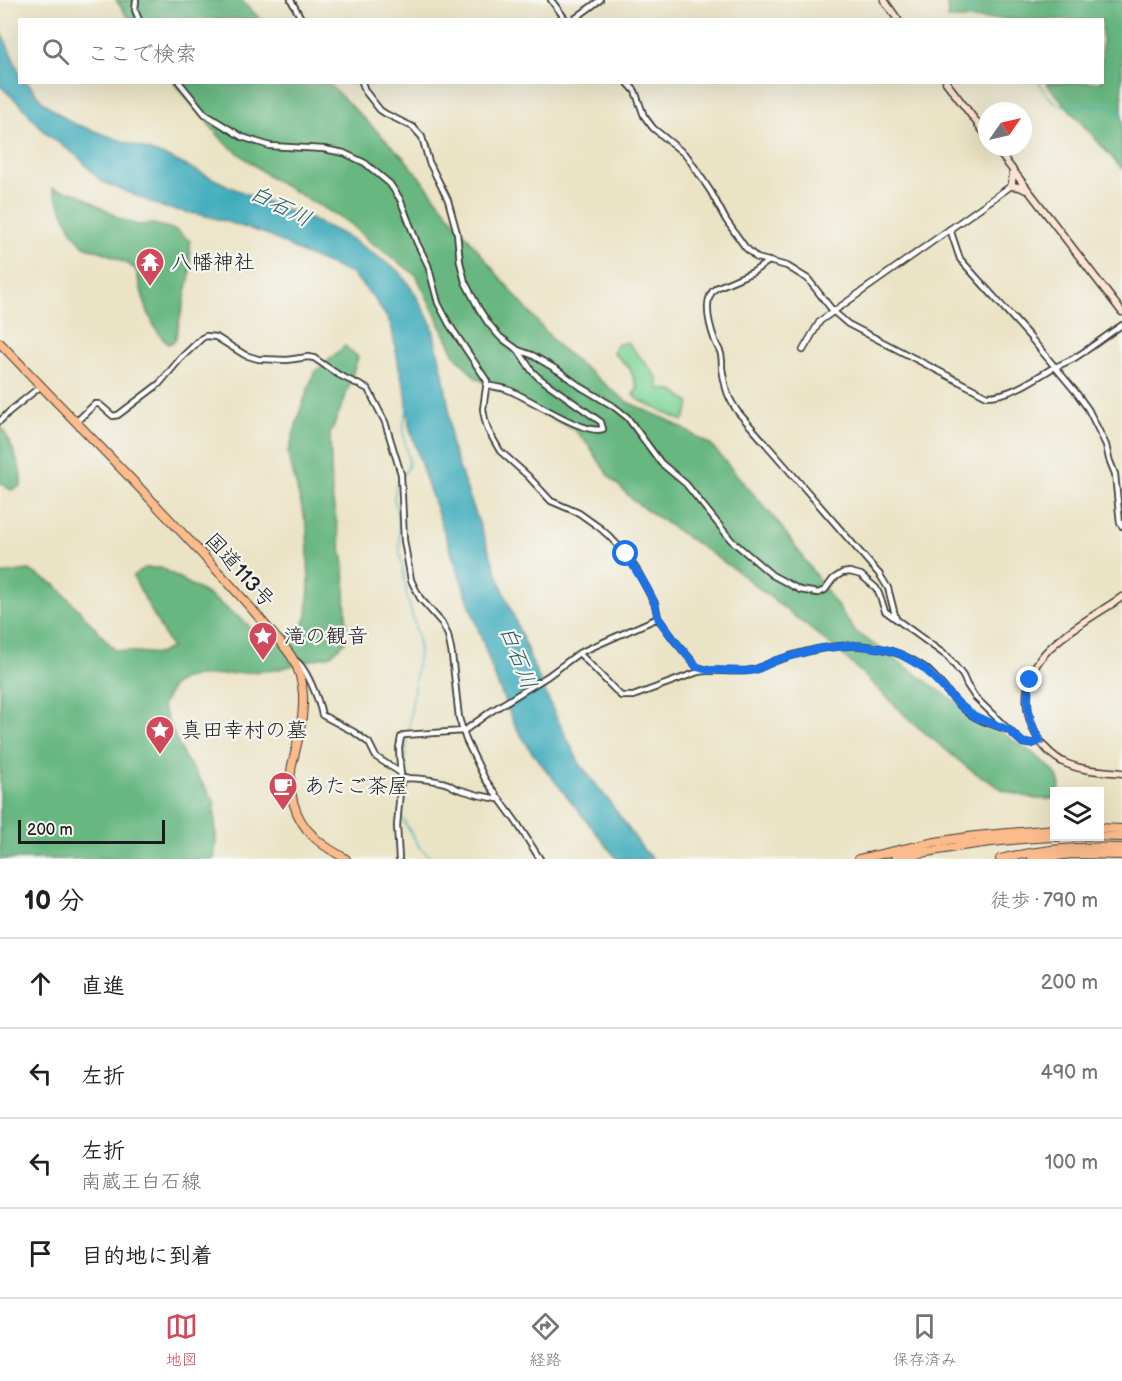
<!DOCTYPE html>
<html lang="ja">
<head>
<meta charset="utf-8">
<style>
	body { margin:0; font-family:"Balsamiq Sans","Klee One",sans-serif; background:#f2f2f2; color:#202124 }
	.controls { position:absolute; right:18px; bottom:18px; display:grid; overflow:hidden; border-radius:0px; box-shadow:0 6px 24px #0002 }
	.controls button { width:54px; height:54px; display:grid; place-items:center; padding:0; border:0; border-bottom:2px solid #e0e0e0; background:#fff; color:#202124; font:30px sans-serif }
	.compass { position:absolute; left:978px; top:102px; width:54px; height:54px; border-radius:50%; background:#fff; box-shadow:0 6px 24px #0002; rotate:56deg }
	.scale { position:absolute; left:18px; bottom:15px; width:147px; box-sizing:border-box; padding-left:6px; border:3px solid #1c1c1c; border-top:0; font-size:16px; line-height:21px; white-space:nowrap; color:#1c1c1c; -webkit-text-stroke:4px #f6f6f2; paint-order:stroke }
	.stop { position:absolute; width:18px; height:18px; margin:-14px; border:4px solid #1a73e8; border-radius:50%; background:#fff }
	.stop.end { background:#1a73e8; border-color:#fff; box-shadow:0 2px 6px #0008 }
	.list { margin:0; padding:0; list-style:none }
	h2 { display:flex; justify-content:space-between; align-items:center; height:78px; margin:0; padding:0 24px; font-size:26px }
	h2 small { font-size:20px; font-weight:400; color:#757577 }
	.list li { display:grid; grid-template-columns:39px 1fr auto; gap:18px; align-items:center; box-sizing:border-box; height:90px; padding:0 24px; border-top:2px solid #e0e0e0 }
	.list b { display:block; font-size:22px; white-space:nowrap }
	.list p { margin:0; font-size:20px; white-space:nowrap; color:#757577 }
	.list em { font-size:20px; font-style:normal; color:#757577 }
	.icon { flex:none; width:33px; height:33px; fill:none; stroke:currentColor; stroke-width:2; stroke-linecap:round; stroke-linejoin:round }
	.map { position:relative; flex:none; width:1122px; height:859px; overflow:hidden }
	.search { position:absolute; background:#fff; box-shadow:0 6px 24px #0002; left:18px; right:18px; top:18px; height:66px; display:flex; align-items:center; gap:15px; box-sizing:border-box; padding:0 21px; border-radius:0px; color:#757577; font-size:22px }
	.sheet { height:438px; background:#fff }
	nav { display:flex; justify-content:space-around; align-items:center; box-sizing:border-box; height:84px; border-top:2px solid #e0e0e0; background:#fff; font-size:16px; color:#757577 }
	nav a { display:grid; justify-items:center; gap:3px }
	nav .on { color:#d1495b }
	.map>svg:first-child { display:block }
</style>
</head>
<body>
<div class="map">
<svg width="1122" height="859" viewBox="0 0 1122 859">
	<rect width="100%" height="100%" fill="#f6f6f2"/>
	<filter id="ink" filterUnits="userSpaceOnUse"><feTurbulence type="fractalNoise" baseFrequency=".0167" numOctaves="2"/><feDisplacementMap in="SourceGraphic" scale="12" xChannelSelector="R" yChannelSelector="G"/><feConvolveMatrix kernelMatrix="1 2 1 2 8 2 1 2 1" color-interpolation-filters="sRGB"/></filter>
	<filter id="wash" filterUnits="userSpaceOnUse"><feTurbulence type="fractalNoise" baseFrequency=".008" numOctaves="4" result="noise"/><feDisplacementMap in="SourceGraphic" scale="24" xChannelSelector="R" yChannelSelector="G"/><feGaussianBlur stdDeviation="1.35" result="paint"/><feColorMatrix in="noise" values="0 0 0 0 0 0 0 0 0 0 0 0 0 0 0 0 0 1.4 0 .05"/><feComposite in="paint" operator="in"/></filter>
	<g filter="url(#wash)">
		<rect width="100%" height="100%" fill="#ebe3c5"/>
		<path fill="#81d699" stroke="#4e795a" stroke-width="1.5" d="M627,342L657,377L659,389C674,389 679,394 690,404L683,421L639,400L633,394L638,389L630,369L613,352L617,345Z"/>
		<path fill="#68b781" stroke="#426a4e" stroke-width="1.5" d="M116,0H241L260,19H129Z
			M947,0H1122V169L1046,83L1102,82V20L950,19L948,18Z
			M174,83H328L405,159L497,274L558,346L627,402L668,420L711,445L780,525L855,631L966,709L1034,754L1053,770L1057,776L1060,785L1059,791L1054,792V798L1053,799H1036L1005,791L969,769L912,722L841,653L737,571L635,502L608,475L590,447L574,429L523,404L476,378L455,355L416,275L369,241L350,223L271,178L224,142Z
			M52,188L79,194L122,220L138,225L153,224L176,230L190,241V275L175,341L168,344C149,327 142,294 136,270L128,264L103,252L84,246L73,233Z
			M345,346L358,357L344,401L330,434L332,496L344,565L346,618L345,642L331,655L275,670L188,677L173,685L162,706L183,755L214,800L216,842L214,859H0V574L29,570L57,586L115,650L158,654L171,648L133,576L145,568H162L210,596L246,623L266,644L293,634L301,629L307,616L309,586L307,527L288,454L300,411L314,373Z
			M0,423C8,439 24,469 21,486L11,490L0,483Z"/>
		<path fill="#3dacbb" stroke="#2c646c" stroke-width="1.5" d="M0,28L19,72L20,82L28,83L43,102L72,123L170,158L237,190L315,221L350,238L400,272L415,294L432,325L443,374L449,409L451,445L502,587L534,667L553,710L580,764L609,801L643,849L653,859H617L531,751L514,724L496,680L425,477L409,425L406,394L399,367L391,324L374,298L352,274L304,254L266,234L211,217L165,208L101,181L77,156L45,133L23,107L0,86Z"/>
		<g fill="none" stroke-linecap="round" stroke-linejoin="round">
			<path stroke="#3dacbb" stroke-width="1.5" d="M970,0L975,20
				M1039,82C1042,87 1045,94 1050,98C1070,118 1102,93 1122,115
				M403,475C414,463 406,452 404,438C403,428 405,414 408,405
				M400,478L396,487L394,498L399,524L400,554L408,600L418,637L419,651L408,733
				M407,738L402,818L420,848L433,859"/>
		</g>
	</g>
	<g filter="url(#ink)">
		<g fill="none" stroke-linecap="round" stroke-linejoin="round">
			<g stroke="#3b3a35" stroke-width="8">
				<path id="minor" d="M136,0L135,10L139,20
					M291,0L302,20
					M551,0L566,20
					M573,20L600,0
					M179,82L205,114L242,137L270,146L324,149L344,153L365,163L390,184L400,199L417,243L428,265L438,303L449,324L487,381L483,409L485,420L488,430L500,451L527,475L551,501L579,513L600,528L609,536L626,554L638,572L655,604L658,618L675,641L697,667L707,670
					M362,82L365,91L380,110L386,114L413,127L422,137L429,162L448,200L457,233L460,262L465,282L479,309L488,323L500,337L518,350L532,355L559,371L581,387L613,406L627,417L661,463L686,484L731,540L772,575L800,590L818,593L825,590L833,579L842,573L850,572L861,575L876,588L879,594L885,611L948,657L963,676L967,685L975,697L1009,730L1023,743L1031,744L1040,741
					M627,82L635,91L644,116L653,128L687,156L711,192L726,220L745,247L757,258L787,266L808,279L833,311L848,324L987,396C1010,396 1031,381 1051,369C1059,365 1068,362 1076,357C1092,347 1107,335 1122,325
					M950,229L960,259L1030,337L1075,391L1088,409L1106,445L1109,459L1115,474L1120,523L1122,526
					M769,261L753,272L716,288C701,299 710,327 715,341C717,346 720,350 721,354C722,359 722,364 722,368C725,387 727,397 738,412L880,575L888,588L896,619
					M487,385C493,387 500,387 506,389C527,396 584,436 603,429L601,422L538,377L532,371L518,350
					M0,421L10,411L41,386
					M76,422L95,404H99L113,416L118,415L159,384L181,358L202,338L206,336L216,337L245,355L258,359L287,360L308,357L314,358L339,375L368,389L385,422L401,474L404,540L411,580L420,598L442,623L448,635L452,655L459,718L466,740L485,779L517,823L540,859
					M579,653L621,696H633L698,672C716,668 735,674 753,670C762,668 770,662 778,660C828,643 878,636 924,667C940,679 950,698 965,710C976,720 992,724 1006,729
					M293,659C306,664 319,701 322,715L354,732L369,743L376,757L401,773
					M401,779C411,777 438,780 448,784C452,786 456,789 461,790C473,794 485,797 498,799
					M399,859L397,826L401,779L399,748L401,737L404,735L464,731L490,712L548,676L579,653L658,618"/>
			</g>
			<g stroke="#3b3a35" stroke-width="8">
				<path id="tertiary" d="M803,350L820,321L1011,186"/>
			</g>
			<g stroke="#3b3a35" stroke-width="9">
				<path id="secondary" d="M884,0L898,20
					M946,82L987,136
					M995,147L1122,312
					M1013,171L1012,183L1011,186L1020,187L1026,190
					M1122,597C1096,615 1061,633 1041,658C1015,691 1027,742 1063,762C1081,771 1102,771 1122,773"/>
			</g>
			<g stroke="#3b3a35" stroke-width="10">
				<path id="trunk" d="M0,343C70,417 142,488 210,563C232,586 253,610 273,634C280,642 288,650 293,659C299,669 302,682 303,694C304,718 298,741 292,765C287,790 294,818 313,836C322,846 335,852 346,859
					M1000,859C1040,849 1081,846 1122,848
					M1032,859L1072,854L1122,855"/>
			</g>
			<g stroke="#3b3a35" stroke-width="10">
				<path id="motorway" d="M1100,828L1122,829
					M859,859L935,842L975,836L1054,829
					M895,859C968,842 1047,834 1122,837"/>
			</g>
			<use href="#minor" stroke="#fff" stroke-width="4.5"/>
			<use href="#tertiary" stroke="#fff" stroke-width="5"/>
			<use href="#secondary" stroke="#fde4d1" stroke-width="6"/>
			<use href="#trunk" stroke="#fbbb8c" stroke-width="8"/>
			<use href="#motorway" stroke="#fbbb8c" stroke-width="8"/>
		</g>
	</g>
	<g fill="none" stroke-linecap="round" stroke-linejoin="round" filter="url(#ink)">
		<path stroke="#1a73e8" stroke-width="8" d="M626,554L647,588L655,604L658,618L675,641L697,667L707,670L745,671L755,670L777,660L817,649L853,645L885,649L900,654L924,668L960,705L974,716L1009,730L1023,743L1031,744L1040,741C1028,722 1025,701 1030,680"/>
	</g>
	<defs>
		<g id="temple-pin" transform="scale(1.5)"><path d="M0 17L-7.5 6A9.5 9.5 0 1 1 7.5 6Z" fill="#d1495b" stroke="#f6f6f2"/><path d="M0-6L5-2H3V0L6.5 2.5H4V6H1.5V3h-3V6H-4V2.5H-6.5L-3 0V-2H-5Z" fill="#fff"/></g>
		<g id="sight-pin" transform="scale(1.5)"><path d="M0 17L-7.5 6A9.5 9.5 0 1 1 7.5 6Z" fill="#d1495b" stroke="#f6f6f2"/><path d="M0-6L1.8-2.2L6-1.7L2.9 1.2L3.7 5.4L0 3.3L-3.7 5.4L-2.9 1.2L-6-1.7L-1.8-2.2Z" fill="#fff"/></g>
		<g id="cafe-pin" transform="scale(1.5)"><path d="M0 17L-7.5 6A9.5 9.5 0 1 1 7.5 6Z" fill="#d1495b" stroke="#f6f6f2"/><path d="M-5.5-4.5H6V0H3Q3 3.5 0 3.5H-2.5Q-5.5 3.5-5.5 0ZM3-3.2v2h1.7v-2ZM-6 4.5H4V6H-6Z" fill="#fff"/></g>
	</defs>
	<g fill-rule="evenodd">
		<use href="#temple-pin" x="150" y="262"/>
		<use href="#sight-pin" x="263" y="636"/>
		<use href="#sight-pin" x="160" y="730"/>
		<use href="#cafe-pin" x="283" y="786"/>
	</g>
	<g text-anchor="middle" stroke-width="4.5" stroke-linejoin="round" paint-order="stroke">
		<g font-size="21" fill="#1c1c1c" stroke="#f6f6f2" text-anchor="start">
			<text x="171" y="269">八幡神社</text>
			<text x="284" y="643">滝の観音</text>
			<text x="181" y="737">真田幸村の墓</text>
			<text x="304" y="793">あたご茶屋</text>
		</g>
		<g font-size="21" fill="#1c1c1c" stroke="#f6f6f2">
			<text transform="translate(240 570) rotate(48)" y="7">国道113号</text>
		</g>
		<g font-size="22" font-style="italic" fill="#2b5d64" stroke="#f6f6f2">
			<text transform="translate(281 205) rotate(27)" y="8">白石川</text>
			<text transform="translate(519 657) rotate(69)" y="8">白石川</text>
		</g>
	</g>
</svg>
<div class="controls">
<button><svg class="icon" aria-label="layers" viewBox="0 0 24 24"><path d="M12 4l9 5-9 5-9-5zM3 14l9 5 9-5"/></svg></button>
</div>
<svg class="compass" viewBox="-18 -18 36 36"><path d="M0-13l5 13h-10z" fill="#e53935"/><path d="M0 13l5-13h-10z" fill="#757577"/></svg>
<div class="scale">200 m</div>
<div class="stop" style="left:626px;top:554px"></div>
<div class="stop end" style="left:1030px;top:680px"></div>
<div class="search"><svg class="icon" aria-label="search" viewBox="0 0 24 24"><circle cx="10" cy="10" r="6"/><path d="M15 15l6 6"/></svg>ここで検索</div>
</div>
<section class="sheet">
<h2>10 分<small>徒歩 · 790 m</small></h2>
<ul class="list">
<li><svg class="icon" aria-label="ahead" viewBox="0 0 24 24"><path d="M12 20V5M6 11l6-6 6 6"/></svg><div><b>直進</b></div><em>200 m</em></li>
<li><svg class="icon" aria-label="left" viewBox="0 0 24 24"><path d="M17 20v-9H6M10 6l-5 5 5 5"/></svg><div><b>左折</b></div><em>490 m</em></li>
<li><svg class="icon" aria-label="left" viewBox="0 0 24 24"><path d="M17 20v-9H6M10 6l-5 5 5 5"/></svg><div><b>左折</b><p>南蔵王白石線</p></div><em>100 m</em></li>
<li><svg class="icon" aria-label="arrive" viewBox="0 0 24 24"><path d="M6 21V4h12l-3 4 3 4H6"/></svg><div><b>目的地に到着</b></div></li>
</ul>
</section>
<nav>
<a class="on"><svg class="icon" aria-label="map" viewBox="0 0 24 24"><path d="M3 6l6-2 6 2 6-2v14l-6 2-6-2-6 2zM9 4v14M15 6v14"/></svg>地図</a>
<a><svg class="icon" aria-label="directions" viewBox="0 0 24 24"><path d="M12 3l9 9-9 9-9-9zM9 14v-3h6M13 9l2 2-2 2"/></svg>経路</a>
<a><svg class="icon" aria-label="saved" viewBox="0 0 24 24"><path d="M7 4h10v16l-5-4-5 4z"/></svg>保存済み</a>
</nav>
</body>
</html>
